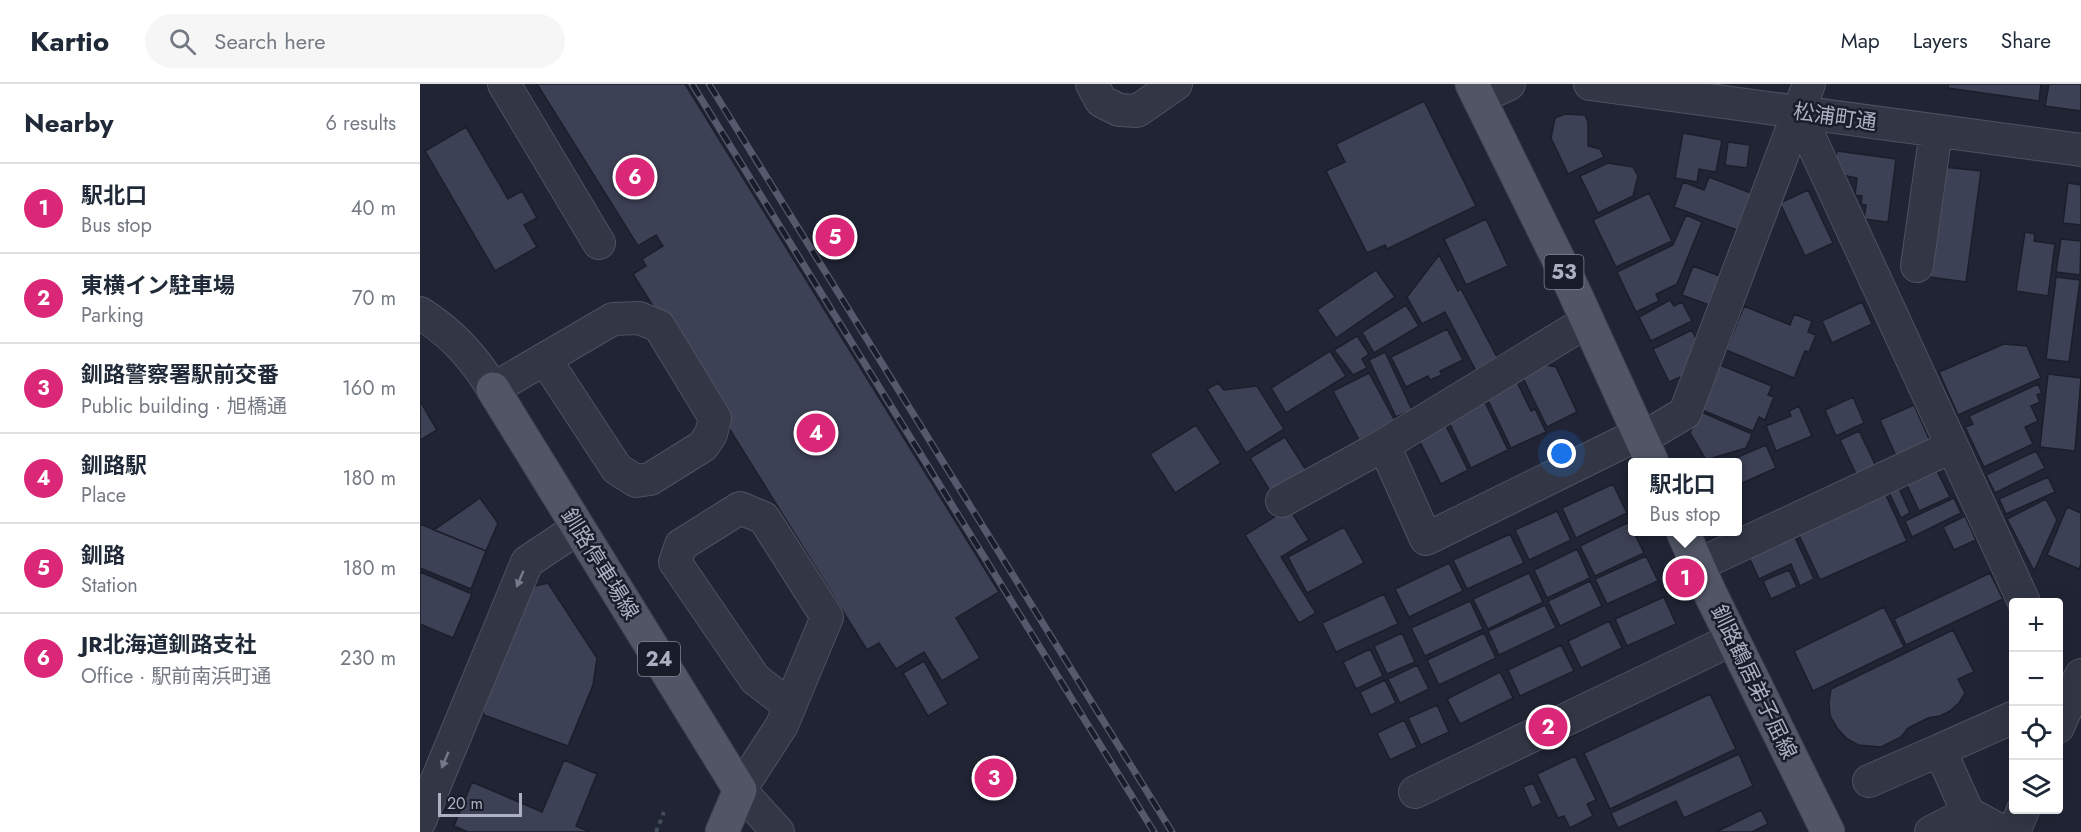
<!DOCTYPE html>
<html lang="en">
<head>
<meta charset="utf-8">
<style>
	body { margin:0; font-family:Jost,"Noto Sans JP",sans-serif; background:#f6f6f7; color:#1f2937 }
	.controls { position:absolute; right:18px; bottom:18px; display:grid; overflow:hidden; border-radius:6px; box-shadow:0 6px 24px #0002 }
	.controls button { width:54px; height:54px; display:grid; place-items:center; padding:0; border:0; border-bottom:2px solid #e0e1e3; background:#fff; color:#1f2937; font:30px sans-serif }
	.scale { position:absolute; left:18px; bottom:15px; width:84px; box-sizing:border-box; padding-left:6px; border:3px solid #adb0c2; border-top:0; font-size:16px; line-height:21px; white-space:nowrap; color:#adb0c2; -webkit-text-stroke:4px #191c29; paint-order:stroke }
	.you { position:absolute; left:1142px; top:370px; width:21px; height:21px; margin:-15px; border:4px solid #fff; border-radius:50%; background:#1a73e8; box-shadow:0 0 0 9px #1a73e833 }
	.badge { display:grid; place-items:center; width:39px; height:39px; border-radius:50%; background:#db2777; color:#fff; font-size:20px; font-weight:700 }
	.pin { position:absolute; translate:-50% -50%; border:3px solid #fff; box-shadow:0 2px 6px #0006 }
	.popup { position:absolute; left:1208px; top:374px; width:114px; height:78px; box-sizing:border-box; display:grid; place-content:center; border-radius:6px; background:#fff; filter:drop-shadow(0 2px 4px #0005); font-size:20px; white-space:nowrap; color:#747a83 }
	.popup b { font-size:22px; color:#1f2937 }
	.popup::after { content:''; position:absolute; left:50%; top:100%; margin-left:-12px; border:12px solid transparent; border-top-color:#fff }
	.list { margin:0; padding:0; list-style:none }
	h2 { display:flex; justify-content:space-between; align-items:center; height:78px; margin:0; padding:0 24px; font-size:26px }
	h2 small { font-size:20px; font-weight:400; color:#747a83 }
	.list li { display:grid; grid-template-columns:39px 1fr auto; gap:18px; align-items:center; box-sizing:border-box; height:90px; padding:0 24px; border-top:2px solid #e0e1e3 }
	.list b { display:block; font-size:22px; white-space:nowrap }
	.list p { margin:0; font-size:20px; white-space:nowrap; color:#747a83 }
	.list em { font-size:20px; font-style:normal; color:#747a83 }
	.icon { flex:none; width:33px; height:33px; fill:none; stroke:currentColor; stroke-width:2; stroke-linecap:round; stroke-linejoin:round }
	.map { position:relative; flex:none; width:1661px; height:748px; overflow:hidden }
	header { display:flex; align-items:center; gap:36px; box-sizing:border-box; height:84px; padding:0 30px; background:#fff; border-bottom:2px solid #e0e1e3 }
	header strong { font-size:28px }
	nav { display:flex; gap:33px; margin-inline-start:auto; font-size:21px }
	.search { width:420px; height:54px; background:#f6f6f7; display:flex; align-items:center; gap:15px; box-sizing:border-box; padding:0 21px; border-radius:33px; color:#747a83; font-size:22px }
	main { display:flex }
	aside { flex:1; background:#fff }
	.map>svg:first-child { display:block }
</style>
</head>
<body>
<header>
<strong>Kartio</strong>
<div class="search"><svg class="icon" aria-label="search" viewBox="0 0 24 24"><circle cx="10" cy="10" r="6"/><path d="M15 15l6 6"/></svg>Search here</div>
<nav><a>Map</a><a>Layers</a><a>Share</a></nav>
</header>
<main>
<aside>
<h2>Nearby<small>6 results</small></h2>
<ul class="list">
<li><span class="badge">1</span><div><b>駅北口</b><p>Bus stop</p></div><em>40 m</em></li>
<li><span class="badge">2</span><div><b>東横イン駐車場</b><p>Parking</p></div><em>70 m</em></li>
<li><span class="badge">3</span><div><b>釧路警察署駅前交番</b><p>Public building · 旭橋通</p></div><em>160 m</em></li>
<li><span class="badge">4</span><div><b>釧路駅</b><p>Place</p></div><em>180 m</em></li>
<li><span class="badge">5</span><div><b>釧路</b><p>Station</p></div><em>180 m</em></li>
<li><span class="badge">6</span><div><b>JR北海道釧路支社</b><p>Office · 駅前南浜町通</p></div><em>230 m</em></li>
</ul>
</aside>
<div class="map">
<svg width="1661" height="748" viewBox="0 0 1661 748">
	<rect width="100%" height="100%" fill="#202434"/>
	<path fill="#3d4155" stroke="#1b1e2b" stroke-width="1.5" d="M117,0H265L579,508L536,534L560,574L522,597L504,568L476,585L459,559L447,566L213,190L226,182L222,175L243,162L236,151L218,162Z
		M1528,0H1621L1619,17L1528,4Z
		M1629,0H1661V27L1625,22Z
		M1004,17L1056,122L967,165L965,161L947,169L906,87L925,78L916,60Z
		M1145,30L1165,31L1168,38V62L1180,65L1184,73L1148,90L1131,54L1135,34Z
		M46,43L88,115L102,107L117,134L104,141L117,163L75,187L5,67Z
		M1263,49L1302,56L1296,88L1279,85L1277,98L1255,94Z
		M1308,58L1330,61L1327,84L1305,81Z
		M1417,67L1476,75L1468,138L1444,135L1446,121L1441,120L1442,112L1435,111L1437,94L1422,91L1415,79Z
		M1188,79L1213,83L1218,92L1213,112L1178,129L1160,92Z
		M1524,83L1561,87L1546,198L1510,193Z
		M1289,93L1331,109L1317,146L1254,123L1263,98L1284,106Z
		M1648,99L1661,101V141L1643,139Z
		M1388,106L1413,159L1385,172L1360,119Z
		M1229,109L1252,157L1196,183L1173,136Z
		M1266,131L1282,138L1257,200L1236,210L1239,217L1216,228L1197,188L1253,161Z
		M1066,135L1088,182L1046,201L1024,155Z
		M1605,148L1615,150L1614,157L1635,160L1628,212L1596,207Z
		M1641,155L1661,157L1660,191L1636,188Z
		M1019,171L1038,207L1041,205L1078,275L1056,287L1025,228L1002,240L987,213Z
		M1273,182L1300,192L1289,221L1262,211Z
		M956,186L975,213L916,254L897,226Z
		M1636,193L1660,196L1649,278L1626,275Z
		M1250,216L1254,222L1262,218L1272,237L1231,257L1219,233Z
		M1442,218L1452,240L1412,259L1402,237Z
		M986,221L999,242L954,269L942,248Z
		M1324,222L1370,241L1374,230L1392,237L1388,248L1396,251L1389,268L1385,267L1374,294L1306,266Z
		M1027,245L1043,276L1020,287L1022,291L1010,296L1008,292L986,303L971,273Z
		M1272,246L1277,257L1263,292L1249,298L1233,265Z
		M937,252L949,270L942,275L947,284L933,291L914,266Z
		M1584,260L1607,262L1621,294L1538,331L1519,288Z
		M910,267L926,292L866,329L851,304Z
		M965,268L992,326L976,333L949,276Z
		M1122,280L1136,283L1157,328L1127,343L1101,290Z
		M1300,281L1352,302L1348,311L1354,313L1345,336L1339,333L1333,347L1282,326Z
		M949,289L975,337L939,356L913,307Z
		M1628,290L1661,294L1655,367L1620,363Z
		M1096,296L1111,327L1115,325L1126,348L1091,364L1065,310Z
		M798,299L804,306L837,302L864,345L826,369L787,305Z
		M1618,300L1622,309L1617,311L1620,318L1611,322L1618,337L1605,343L1613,360L1564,383L1545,343L1553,340L1549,332Z
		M1433,313L1444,339L1416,352L1405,326Z
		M1063,314L1088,366L1051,384L1026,332Z
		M0,317L17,346L0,356Z
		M1494,321L1510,357L1476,372L1460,336Z
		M1379,322L1392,352L1356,367L1346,342L1371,332L1369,327Z
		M1279,327L1332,350L1326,364L1286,376L1270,349Z
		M1023,336L1048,386L1021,400L996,350Z
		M776,341L801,379L755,409L730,370Z
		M1439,347L1456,382L1437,392L1420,356Z
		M865,353L886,386L850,407L830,374Z
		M1346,361L1356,384L1318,401V378H1306Z
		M1616,367L1625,384L1575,409L1566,391Z
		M1515,383L1530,413L1499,427L1485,397Z
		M1628,393L1635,408L1586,430L1579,415Z
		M1193,400L1207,429L1156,454L1142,424Z
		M1478,402L1490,429L1481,434L1468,406Z
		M1464,407L1487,457L1400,496L1377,447Z
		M60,414L78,439L66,467L14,446Z
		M1534,414L1541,429L1492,453L1485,437Z
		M1626,415L1637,436L1614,487L1587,435Z
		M1647,423L1661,429V480L1659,485L1627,471Z
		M869,424L889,456L861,473L896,529L879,539L825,451Z
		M1137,427L1151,456L1109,476L1095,446Z
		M1545,432L1556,456L1534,466L1523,443Z
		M1209,438L1224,469L1175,492L1160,462Z
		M0,440L66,467L51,505L0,484Z
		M924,443L944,479L887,509L868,473Z
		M1090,450L1104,479L1047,505L1033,476Z
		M1374,451L1394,495L1380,502L1371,480L1339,495L1328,471Z
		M1157,465L1170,494L1127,514L1114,486Z
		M1226,472L1238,497L1187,520L1175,495Z
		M1029,479L1043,507L989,533L975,505Z
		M1369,486L1377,503L1351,515L1343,497Z
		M0,488L52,510L33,554L0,540Z
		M1109,489L1123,518L1068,545L1053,515Z
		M1570,489L1583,515L1486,561L1474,535Z
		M1170,497L1182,522L1140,542L1128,517Z
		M128,499L177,574L173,601L148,662L64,631L60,616L103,505Z
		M964,510L978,540L916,568L902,539Z
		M1244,513L1256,540L1207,562L1195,535Z
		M1050,517L1063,545L1005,572L991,544Z
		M1125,521L1136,544L1079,571L1068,547Z
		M1464,523L1484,563L1393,607L1374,567Z
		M1189,537L1202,564L1161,584L1148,557Z
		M1533,546L1554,588L1538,595L1545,609L1539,619L1530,627L1520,632L1508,634L1488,644L1481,653L1461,663L1438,661L1426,654L1417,644L1410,632L1409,618L1411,605Z
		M982,549L995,578L967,590L954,562Z
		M1064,549L1076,574L1019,601L1007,576Z
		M1141,561L1154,587L1100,612L1088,586Z
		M950,565L963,592L936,605L923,578Z
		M504,577L528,620L508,632L483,589Z
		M997,581L1009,605L980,619L968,595Z
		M1080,588L1093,614L1040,640L1027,615Z
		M965,596L976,619L951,631L940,608Z
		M1290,610L1316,665L1190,725L1164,669Z
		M1017,621L1029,648L1001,661L988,634Z
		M984,636L997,663L970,676L957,649Z
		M1319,670L1333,702L1264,734L1256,717L1198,744L1191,729Z
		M584,671L599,695L565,716L550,692Z
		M1155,672L1176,716L1167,720L1173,732L1150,744L1144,732L1138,734L1117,690Z
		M144,676L177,690L156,742L170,748H48L34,742L52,698L122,728Z
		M1113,699L1122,719L1112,724L1103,703Z
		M1341,726L1348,740L1332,748H1296Z"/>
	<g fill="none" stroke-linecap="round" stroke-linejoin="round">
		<g stroke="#4e5160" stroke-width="34">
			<path id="minor" d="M84,0L179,159
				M672,0L681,17L699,26L717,27L756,0
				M1170,0L1661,66
				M1059,14L1089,0
				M1378,28L1604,518
				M1497,182L1516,47
				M0,229C32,249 54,273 73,305L193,235L219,234L239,242L295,334L291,350L283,362L230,395L216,397L197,385L125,275
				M1221,355L1265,329L1389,0
				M964,361L1006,455L1219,350
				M862,417L964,361L1166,238
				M1278,481L1531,363
				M1638,643L1661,591
				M1520,666L1594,633
				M1449,697L1520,666L1548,729
				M995,708L1313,555
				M0,737L107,478L158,444
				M358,748L320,706L362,641L407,533L344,434L320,424L261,461L255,478L335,595L370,622
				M1511,748L1548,729L1583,748
				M1594,748L1603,726"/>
		</g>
		<g stroke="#3d404e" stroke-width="35">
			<path id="major" d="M1052,0L1152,203L1232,378
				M73,305L320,706L302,748
				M1263,448L1290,509L1408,748"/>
		</g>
		<path stroke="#424e55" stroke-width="4" stroke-dasharray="4.5 4.5" stroke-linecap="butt" d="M236,748L244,728"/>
		<use href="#minor" stroke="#333745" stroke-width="32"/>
		<use href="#major" stroke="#515565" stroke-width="33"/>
		<g stroke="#56596c" stroke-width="7">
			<path id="rail" d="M272,0L734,748
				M289,0L752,748"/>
		</g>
		<use href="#rail" stroke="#191c29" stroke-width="4.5" stroke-dasharray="14" stroke-linecap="butt"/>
	</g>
	<defs><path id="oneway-solid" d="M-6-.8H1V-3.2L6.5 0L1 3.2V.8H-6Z" transform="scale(1.5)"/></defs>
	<g fill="#767a8a">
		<use href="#oneway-solid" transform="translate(100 495) rotate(113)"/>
		<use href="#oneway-solid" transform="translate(25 676) rotate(113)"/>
	</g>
	<g text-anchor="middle" stroke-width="5" stroke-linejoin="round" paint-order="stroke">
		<g fill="#191c29" stroke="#818494" stroke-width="1.5">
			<rect x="1124.5" y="171" width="39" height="34" rx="4.5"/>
			<rect x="218" y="558" width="42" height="34" rx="4.5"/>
		</g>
		<g font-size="20" font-weight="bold" fill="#adb0c2">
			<text x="1144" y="195">53</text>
			<text x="239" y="582">24</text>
		</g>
		<g font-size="21" fill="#adb0c2" stroke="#191c29">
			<text transform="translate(1415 33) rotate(8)" y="7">松浦町通</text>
			<text transform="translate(180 480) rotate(58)" y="7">釧路停車場線</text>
			<text transform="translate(1334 598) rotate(64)" y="7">釧路鶴居弟子屈線</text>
		</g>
	</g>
</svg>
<div class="controls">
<button>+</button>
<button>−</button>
<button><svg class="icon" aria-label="locate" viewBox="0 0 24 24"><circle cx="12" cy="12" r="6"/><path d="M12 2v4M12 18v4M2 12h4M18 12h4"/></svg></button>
<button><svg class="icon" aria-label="layers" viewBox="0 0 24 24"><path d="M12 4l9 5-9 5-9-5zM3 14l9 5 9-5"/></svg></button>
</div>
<div class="scale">20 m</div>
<div class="you"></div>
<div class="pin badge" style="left:1265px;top:494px">1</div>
<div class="popup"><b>駅北口</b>Bus stop</div>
<div class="pin badge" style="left:1128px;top:643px">2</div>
<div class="pin badge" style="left:574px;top:694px">3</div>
<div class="pin badge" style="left:396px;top:349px">4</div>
<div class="pin badge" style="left:415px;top:153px">5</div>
<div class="pin badge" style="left:215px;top:93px">6</div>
</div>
</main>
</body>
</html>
